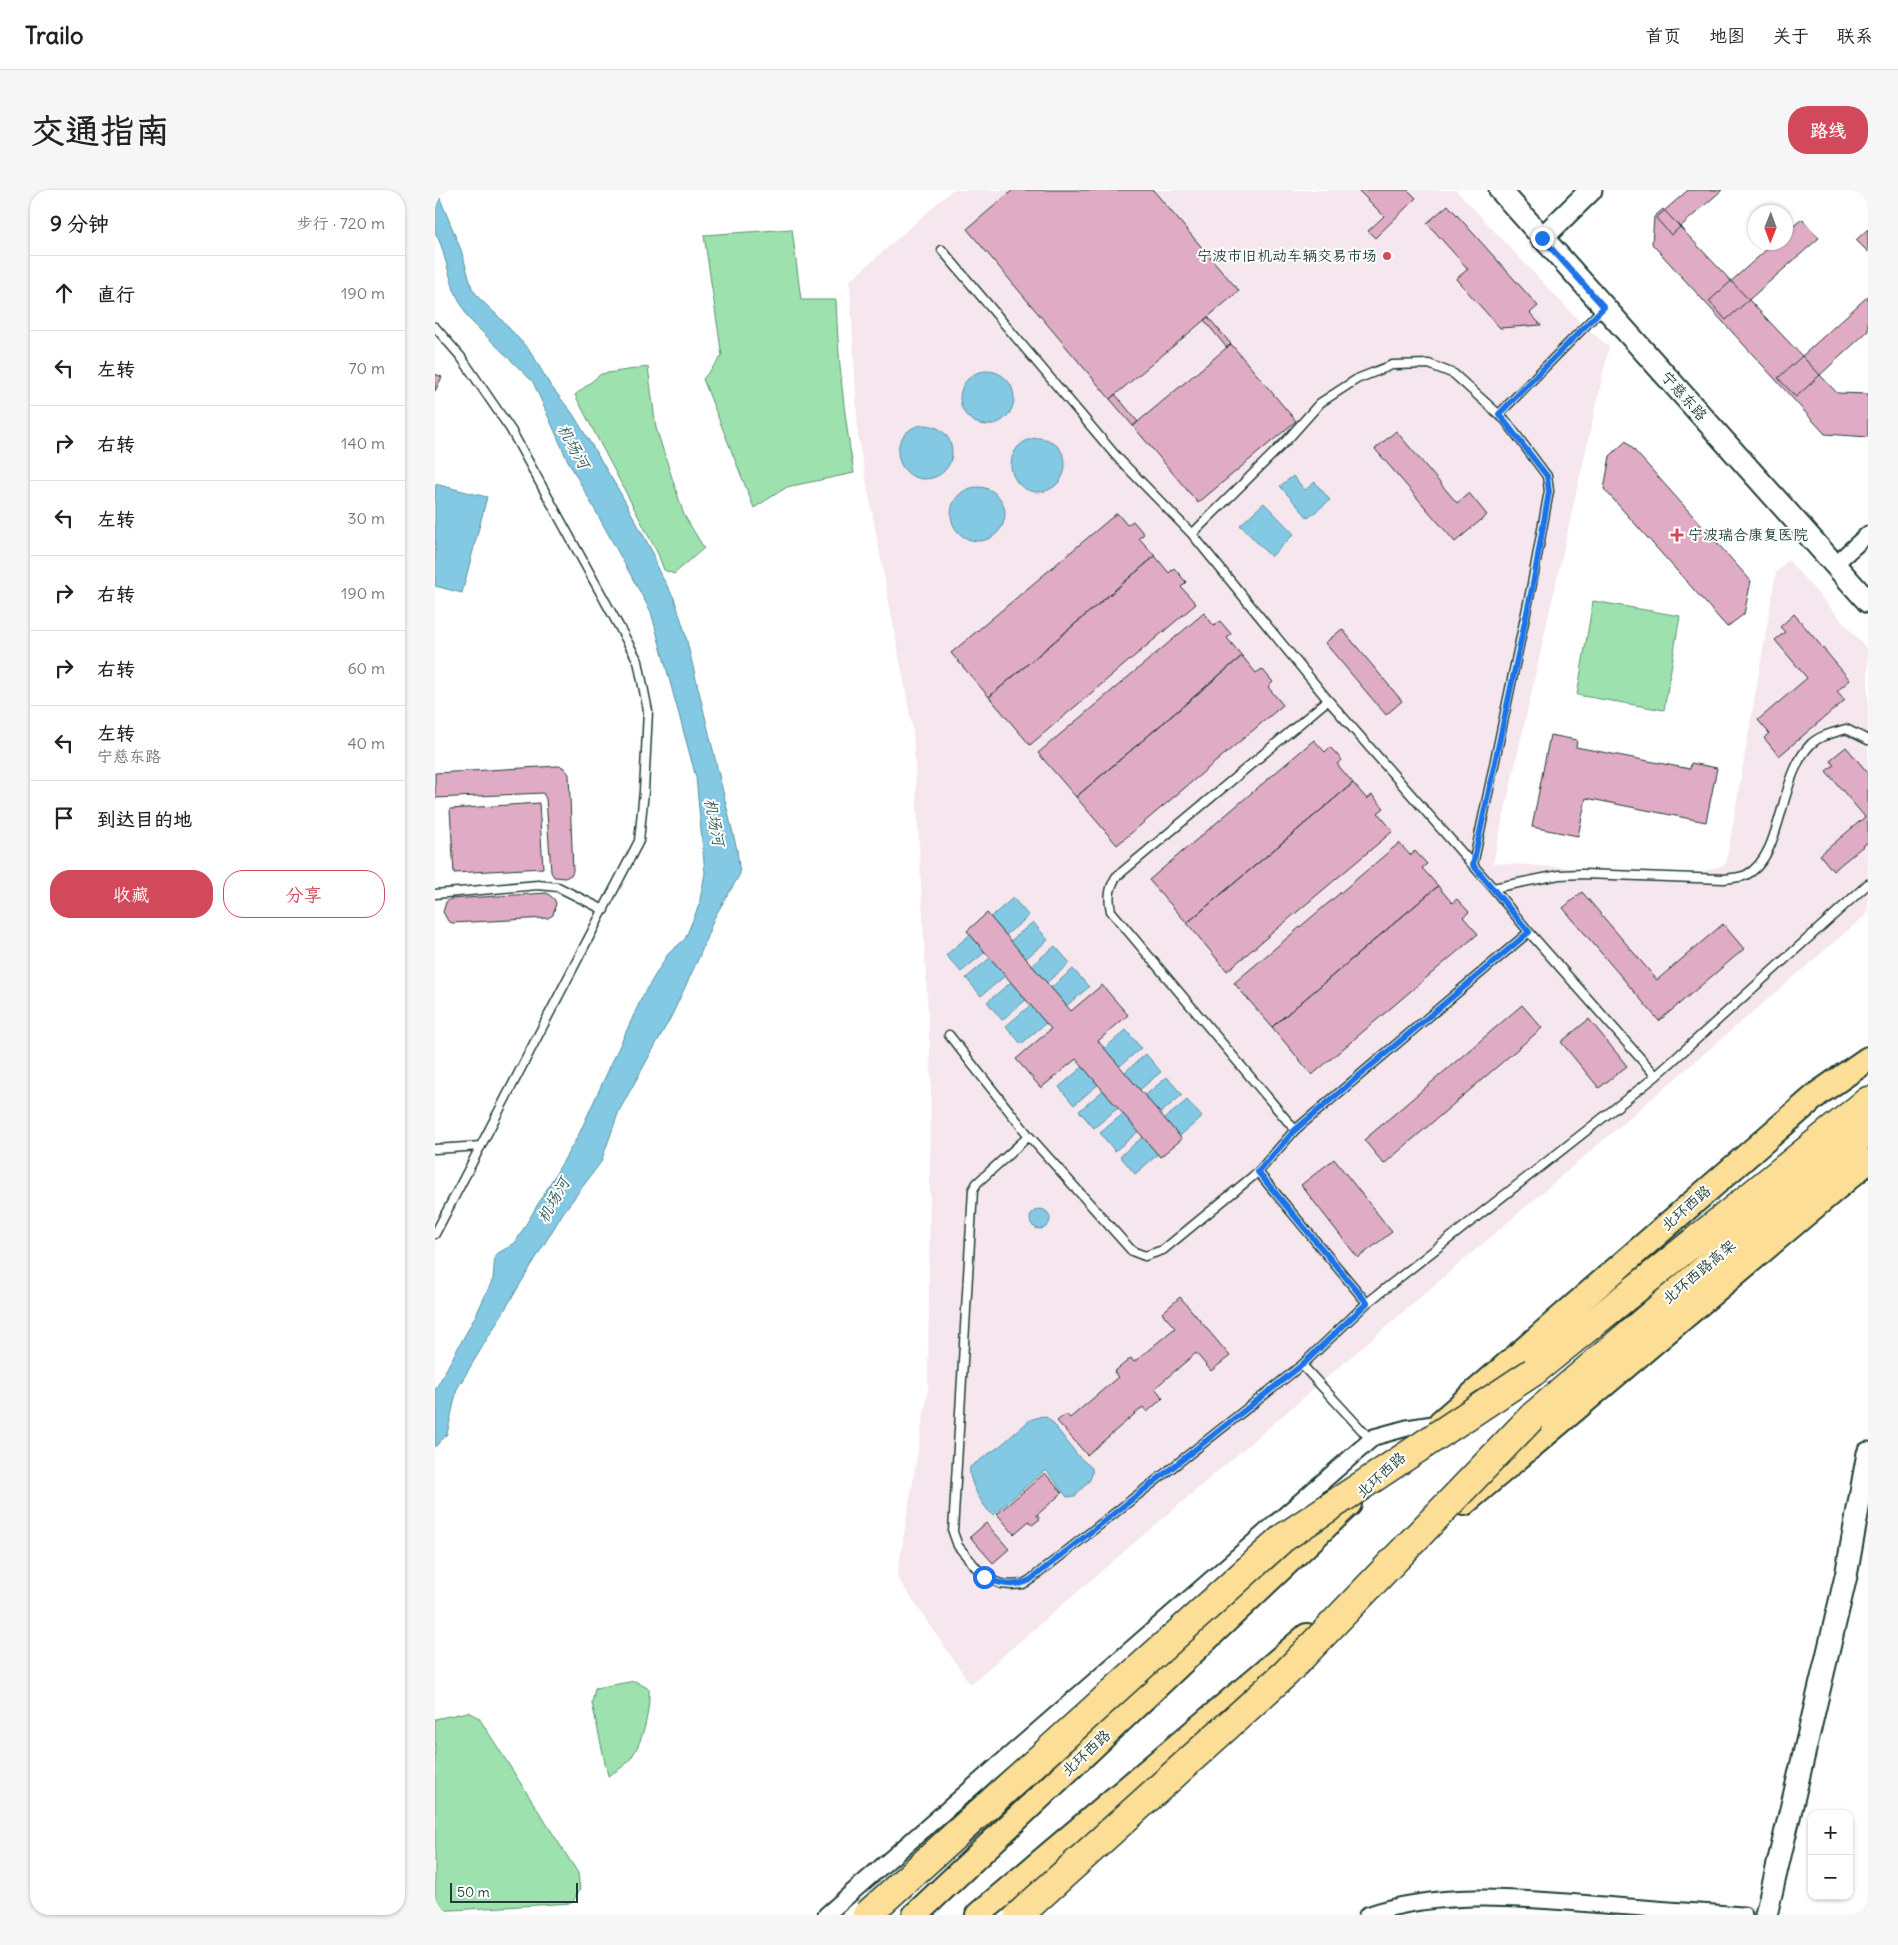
<!DOCTYPE html>
<html lang="zh">
<head>
<meta charset="utf-8">
<style>
	body { margin:0; font-family:Delius,"LXGW WenKai TC",sans-serif; background:#f6f6f6; color:#222 }
	.controls { position:absolute; right:15px; bottom:15px; display:grid; overflow:hidden; border-radius:10px; box-shadow:0 1px 4px #0004 }
	.controls button { width:45px; height:45px; display:grid; place-items:center; padding:0; border:0; border-bottom:1px solid #e0e0e0; background:#fff; color:#222; font:25px sans-serif }
	.compass { position:absolute; left:1313px; top:15px; width:45px; height:45px; border-radius:50%; background:#fff; box-shadow:0 1px 4px #0004; rotate:181deg }
	.scale { position:absolute; left:15px; bottom:12px; width:128px; box-sizing:border-box; padding-left:5px; border:2px solid #1f3d34; border-top:0; font-size:14px; line-height:18px; white-space:nowrap; color:#1f3d34; -webkit-text-stroke:4px #fff; paint-order:stroke }
	.stop { position:absolute; width:15px; height:15px; margin:-11px; border:4px solid #1a73e8; border-radius:50%; background:#fff }
	.stop.end { background:#1a73e8; border-color:#fff; box-shadow:0 1px 5px #0008 }
	.list { margin:0; padding:0; list-style:none }
	h2 { display:flex; justify-content:space-between; align-items:center; height:65px; margin:0; padding:0 20px; font-size:21px }
	h2 small { font-size:16px; font-weight:400; color:#767676 }
	.list li { display:grid; grid-template-columns:32px 1fr auto; gap:15px; align-items:center; box-sizing:border-box; height:75px; padding:0 20px; border-top:1px solid #e0e0e0 }
	.list b { display:block; font-size:19px; white-space:nowrap }
	.list p { margin:0; font-size:16px; white-space:nowrap; color:#767676 }
	.list em { font-size:16px; font-style:normal; color:#767676 }
	.actions { display:flex; gap:10px; padding:15px 20px }
	.actions a { flex:1; padding:11px 0; border:1px solid #d1495b; border-radius:20px; text-align:center; font-size:18px; color:#d1495b }
	.actions .main { background:#d1495b; color:#fff }
	.icon { flex:none; width:28px; height:28px; fill:none; stroke:currentColor; stroke-width:2; stroke-linecap:round; stroke-linejoin:round }
	.map { position:relative; flex:none; width:1433px; height:1725px; overflow:hidden; border-radius:20px }
	header { display:flex; align-items:center; gap:30px; box-sizing:border-box; height:70px; padding:0 25px; background:#fff; border-bottom:1px solid #e0e0e0 }
	header strong { font-size:24px }
	nav { display:flex; gap:28px; margin-inline-start:auto; font-size:18px }
	.intro { display:flex; align-items:center; justify-content:space-between; box-sizing:border-box; height:120px; padding:0 30px }
	h1 { margin:0; font-size:35px }
	.button { padding:12px 22px; border-radius:20px; background:#d1495b; color:#fff; font-size:18px; font-weight:700 }
	main { display:flex; gap:30px; padding:0 30px }
	aside { flex:1; background:#fff; border-radius:20px; box-shadow:0 1px 4px #0004 }
	.map>svg:first-child { display:block }
</style>
</head>
<body>
<header>
<strong>Trailo</strong>
<nav><a>首页</a><a>地图</a><a>关于</a><a>联系</a></nav>
</header>
<div class="intro"><h1>交通指南</h1><a class="button">路线</a></div>
<main>
<aside>
<h2>9 分钟<small>步行 · 720 m</small></h2>
<ul class="list">
<li><svg class="icon" aria-label="ahead" viewBox="0 0 24 24"><path d="M12 20V5M6 11l6-6 6 6"/></svg><div><b>直行</b></div><em>190 m</em></li>
<li><svg class="icon" aria-label="left" viewBox="0 0 24 24"><path d="M17 20v-9H6M10 6l-5 5 5 5"/></svg><div><b>左转</b></div><em>70 m</em></li>
<li><svg class="icon" aria-label="right" viewBox="0 0 24 24"><path d="M7 20v-9h11M14 6l5 5-5 5"/></svg><div><b>右转</b></div><em>140 m</em></li>
<li><svg class="icon" aria-label="left" viewBox="0 0 24 24"><path d="M17 20v-9H6M10 6l-5 5 5 5"/></svg><div><b>左转</b></div><em>30 m</em></li>
<li><svg class="icon" aria-label="right" viewBox="0 0 24 24"><path d="M7 20v-9h11M14 6l5 5-5 5"/></svg><div><b>右转</b></div><em>190 m</em></li>
<li><svg class="icon" aria-label="right" viewBox="0 0 24 24"><path d="M7 20v-9h11M14 6l5 5-5 5"/></svg><div><b>右转</b></div><em>60 m</em></li>
<li><svg class="icon" aria-label="left" viewBox="0 0 24 24"><path d="M17 20v-9H6M10 6l-5 5 5 5"/></svg><div><b>左转</b><p>宁慈东路</p></div><em>40 m</em></li>
<li><svg class="icon" aria-label="arrive" viewBox="0 0 24 24"><path d="M6 21V4h12l-3 4 3 4H6"/></svg><div><b>到达目的地</b></div></li>
</ul>
<div class="actions"><a class="main">收藏</a><a>分享</a></div>
</aside>
<div class="map">
<svg width="1433" height="1725" viewBox="0 0 1433 1725">
	<rect width="100%" height="100%" fill="#fff"/>
	<filter id="ink" filterUnits="userSpaceOnUse"><feTurbulence type="fractalNoise" baseFrequency=".02" numOctaves="2"/><feDisplacementMap in="SourceGraphic" scale="10" xChannelSelector="R" yChannelSelector="G"/><feConvolveMatrix kernelMatrix="1 2 1 2 8 2 1 2 1" color-interpolation-filters="sRGB"/></filter>
	<g filter="url(#ink)">
		<path fill="#f6e6ee" d="M517,0H1021L1144,131L1174,157L1058,673L1258,685L1291,674L1341,383L1353,370L1433,460V723L535,1494L462,1387L493,1200L496,881L478,541L423,247L415,91Z"/>
		<path fill="#9de2ae" stroke="#5e9071" d="M357,39L366,110H401C403,168 409,226 419,283L352,297L319,318L268,189L287,166L269,45Z
			M213,177L221,238L249,325L269,358L239,384L229,380L223,364L140,205L166,184Z
			M1158,411L1245,426L1229,520L1142,505Z
			M200,1491L214,1499C215,1522 208,1555 192,1573C187,1578 179,1582 173,1586L157,1513L160,1498Z
			M33,1522L44,1528L143,1683L145,1700L137,1713L0,1721V1529Z"/>
		<path fill="#83c9e4" stroke="#5b919e" d="M0,0L4,6L26,60L37,98L44,108L63,126L96,162L115,195L138,224L186,304L219,365L223,380L239,408L249,439L302,660L305,684L279,728L265,765L237,825L184,921L166,972L128,1023L22,1199L12,1244L0,1257L2,1215L0,1200L41,1125L58,1089L60,1065L80,1053L143,946L208,805L233,764L250,749L264,715L270,683L261,587L216,422L132,269L98,192L33,128L19,100L6,55L0,42Z
			M525 208a27 27 0 1 1 54 0a27 27 0 1 1-54 0Z
			M463 262a27 27 0 1 1 54 0a27 27 0 1 1-54 0Z
			M576 275a27 27 0 1 1 54 0a27 27 0 1 1-54 0Z
			M858,286L870,300L880,292L895,310L873,328L845,296Z
			M0,294L52,307L27,403L0,396Z
			M516 324a27 27 0 1 1 54 0a27 27 0 1 1-54 0Z
			M829,313L859,344L836,367L805,335Z
			M578,708L594,726L526,782L511,765Z
			M598,732L613,750L546,806L531,788Z
			M620,756L635,773L567,830L552,812Z
			M638,779L654,797L586,854L571,836Z
			M691,840L706,858L639,915L624,897Z
			M711,864L726,882L659,938L644,921Z
			M732,887L747,905L680,961L665,943Z
			M752,910L767,927L700,984L685,966Z
			M595 1029a10 10 0 1 1 20 0a10 10 0 1 1-20 0Z
			M607,1226L611,1227L616,1231L644,1267L657,1278C659,1292 648,1295 640,1306L632,1307L612,1281H609L558,1325C548,1318 532,1289 535,1277L565,1256L595,1230Z"/>
		<path fill="#e0abc5" stroke="#1f3d34" d="M578,0H718L804,101L675,209L532,39Z
			M923,0H973L981,8L940,48L933,41L949,26Z
			M1253,0H1287L1236,45L1221,28Z
			M1013,15L1103,116L1095,123L1106,135L1065,138L1021,89L1033,79L992,33Z
			M1228,19L1402,203L1433,204V247L1390,244L1217,54L1219,27Z
			M1367,29L1384,48L1291,130L1274,111L1340,52H1350V43Z
			M1433,39V62L1421,50Z
			M1433,106V141L1361,207L1343,188Z
			M773,127L796,154L792,158L769,130Z
			M796,154L861,231L763,313L698,236Z
			M0,184L7,187L0,201Z
			M680,204L703,232L698,236L675,209Z
			M961,241L1022,313L1034,303L1052,325L1020,352L940,259Z
			M1191,251L1316,391L1309,424L1292,437L1169,299L1175,266Z
			M682,323L692,335L698,331L709,344L704,348L720,366L554,507L516,463Z
			M720,366L734,383L739,378L751,392L746,397L761,414L595,555L554,507Z
			M769,423L779,436L785,431L796,444L792,448L807,466L641,607L603,563Z
			M1359,424L1415,490L1402,501L1410,510L1344,566L1329,548L1334,543L1323,530L1372,488L1340,450L1350,442L1345,437Z
			M907,439L967,511L951,525L890,453Z
			M807,466L821,483L827,479L838,492L833,497L848,515L682,655L641,607Z
			M1115,545L1142,550L1141,557L1255,579L1256,573L1282,578L1271,632L1151,608L1143,646L1097,637Z
			M879,550L890,562L895,557L907,570L902,574L918,593L752,733L714,690Z
			M1411,557L1433,583V652L1398,681L1385,665L1430,627L1391,581L1399,575L1395,570Z
			M123,576L128,577L134,584L138,681L136,685L130,688L119,687L116,682L111,609L108,603L0,608V583Z
			M918,593L932,609L937,605L949,618L943,623L958,641L792,781L752,733Z
			M104,613L108,678L19,683L15,619Z
			M964,653L975,665L980,661L992,674L987,678L1003,696L837,837L799,793Z
			M1003,696L1017,713L1022,709L1034,722L1028,727L1043,744L877,885L837,837Z
			M1147,702L1222,790L1288,734L1309,759L1224,831L1128,718Z
			M112,703L119,709L121,713L118,725L113,728L17,733L13,731L8,722L11,712L15,709Z
			M552,723L636,821L667,795L693,825L663,851L747,949L725,967L641,869L606,898L581,869L616,839L532,741Z
			M1087,815L1107,838L949,974L929,950Z
			M1154,829L1192,876L1164,898L1126,852Z
			M899,969L957,1042L923,1068L866,995Z
			M745,1107L795,1166L776,1181L761,1163L720,1198L728,1208L712,1222L708,1217L652,1265L622,1231L631,1224L635,1228L683,1187L679,1182L696,1168L699,1172L740,1138L727,1123Z
			M610,1283L627,1303L602,1325L605,1329L597,1335L594,1331L579,1344L562,1324Z
			M551,1333L574,1359L558,1373L535,1347Z"/>
		<g fill="none" stroke-linecap="round" stroke-linejoin="round">
			<g stroke="#1f3d34" stroke-width="11">
				<path id="lane" d="M507,60L681,266L757,344L893,510L1058,698L1094,742L1221,886
					M0,137L26,167L76,240L203,471L213,521L209,601L204,651L0,1044
					M1064,224L1168,118
					M757,344L852,250L885,213L922,189L957,175L994,174L1019,184L1071,231L1112,286L1114,301L1097,394L1038,675
					M1058,698L1124,685L1148,684L1289,689C1295,688 1305,688 1311,685C1349,666 1343,587 1376,554C1385,545 1399,543 1411,539L1433,550
					M0,704L103,695L123,697L169,720
					M514,845L594,946L697,1061L710,1066L728,1060L823,982L860,940L1094,742
					M860,940L676,721C673,708 674,699 681,687L893,510
					M594,946L542,993L538,1000L518,1342L523,1356L549,1387L566,1394L576,1395L588,1394L595,1390L867,1175L932,1113L1221,886L1433,694
					M0,959L46,956
					M823,982L932,1113
					M867,1175L936,1250"/>
			</g>
			<g stroke="#1f3d34" stroke-width="19">
				<path id="street" d="M1399,375L1433,344
					M391,1725L939,1247L972,1238L1004,1233
					M932,1725C1006,1699 1093,1709 1169,1715C1216,1719 1263,1722 1309,1725"/>
			</g>
			<g stroke="#1f3d34" stroke-width="25">
				<path id="secondary" d="M1065,0L1433,412
					M1107,48L1156,0
					M1331,1725L1411,1386L1433,1263"/>
			</g>
			<g stroke="#1f3d34" stroke-width="28">
				<path id="primary" d="M1006,1232L1384,903L1433,869
					M1029,1313L1433,971
					M480,1725L914,1314
					M543,1725L872,1446"/>
			</g>
			<g stroke="#1f3d34" stroke-width="31">
				<path id="highway" d="M1098,1182L1433,911
					M1097,1227L1433,940"/>
			</g>
			<use href="#lane" stroke="#fff" stroke-width="8"/>
			<use href="#street" stroke="#fff" stroke-width="15"/>
			<use href="#secondary" stroke="#fff" stroke-width="21"/>
			<use href="#primary" stroke="#fcde96" stroke-width="24"/>
			<use href="#highway" stroke="#fcde96" stroke-width="28"/>
			<g stroke="#1f3d34" stroke-width="31" stroke-linecap="butt">
				<path id="highway-bridge" d="M432,1725L848,1348L1098,1182
					M584,1725L851,1483L1097,1227"/>
			</g>
			<use href="#highway-bridge" stroke="#fcde96" stroke-width="28"/>
		</g>
	</g>
	<g fill="none" stroke-linecap="round" stroke-linejoin="round" filter="url(#ink)">
		<path stroke="#1a73e8" stroke-width="6" d="M549,1387C565,1394 579,1398 595,1390L867,1175L932,1113L823,982L860,940L1094,742L1038,675L1098,394L1114,302L1112,286L1064,224L1169,117L1107,48"/>
	</g>
	<g fill="#d1495b" stroke="#fff" stroke-width="2">
		<circle cx="952" cy="66" r="5"/>
		<path d="M1239.5 337.5h5v5h5v5h-5v5h-5v-5h-5v-5h5z"/>
	</g>
	<g text-anchor="middle" stroke-width="4" stroke-linejoin="round" paint-order="stroke">
		<g font-size="15" fill="#1f3d34" stroke="#fff" text-anchor="end">
			<text x="942" y="71">宁波市旧机动车辆交易市场</text>
			<text x="1253" y="350" text-anchor="start">宁波瑞合康复医院</text>
		</g>
		<g font-size="15" fill="#1f3d34" stroke="#fff">
			<text transform="translate(1249 206) rotate(48)" y="5">宁慈东路</text>
			<text transform="translate(1251 1018) rotate(-41)" y="5">北环西路</text>
			<text transform="translate(1264 1082) rotate(-40)" y="5">北环西路高架</text>
			<text transform="translate(946 1285) rotate(-42)" y="5">北环西路</text>
			<text transform="translate(651 1563) rotate(-43)" y="5">北环西路</text>
		</g>
		<g font-size="16" font-style="italic" fill="#386060" stroke="#fff">
			<text transform="translate(139 256) rotate(61)" y="6">机场河</text>
			<text transform="translate(280 632) rotate(79)" y="6">机场河</text>
			<text transform="translate(118 1010) rotate(-61)" y="6">机场河</text>
		</g>
	</g>
</svg>
<div class="controls">
<button>+</button>
<button>−</button>
</div>
<svg class="compass" viewBox="-18 -18 36 36"><path d="M0-13l5 13h-10z" fill="#e53935"/><path d="M0 13l5-13h-10z" fill="#767676"/></svg>
<div class="scale">50 m</div>
<div class="stop" style="left:549px;top:1387px"></div>
<div class="stop end" style="left:1107px;top:48px"></div>
</div>
</main>
</body>
</html>
